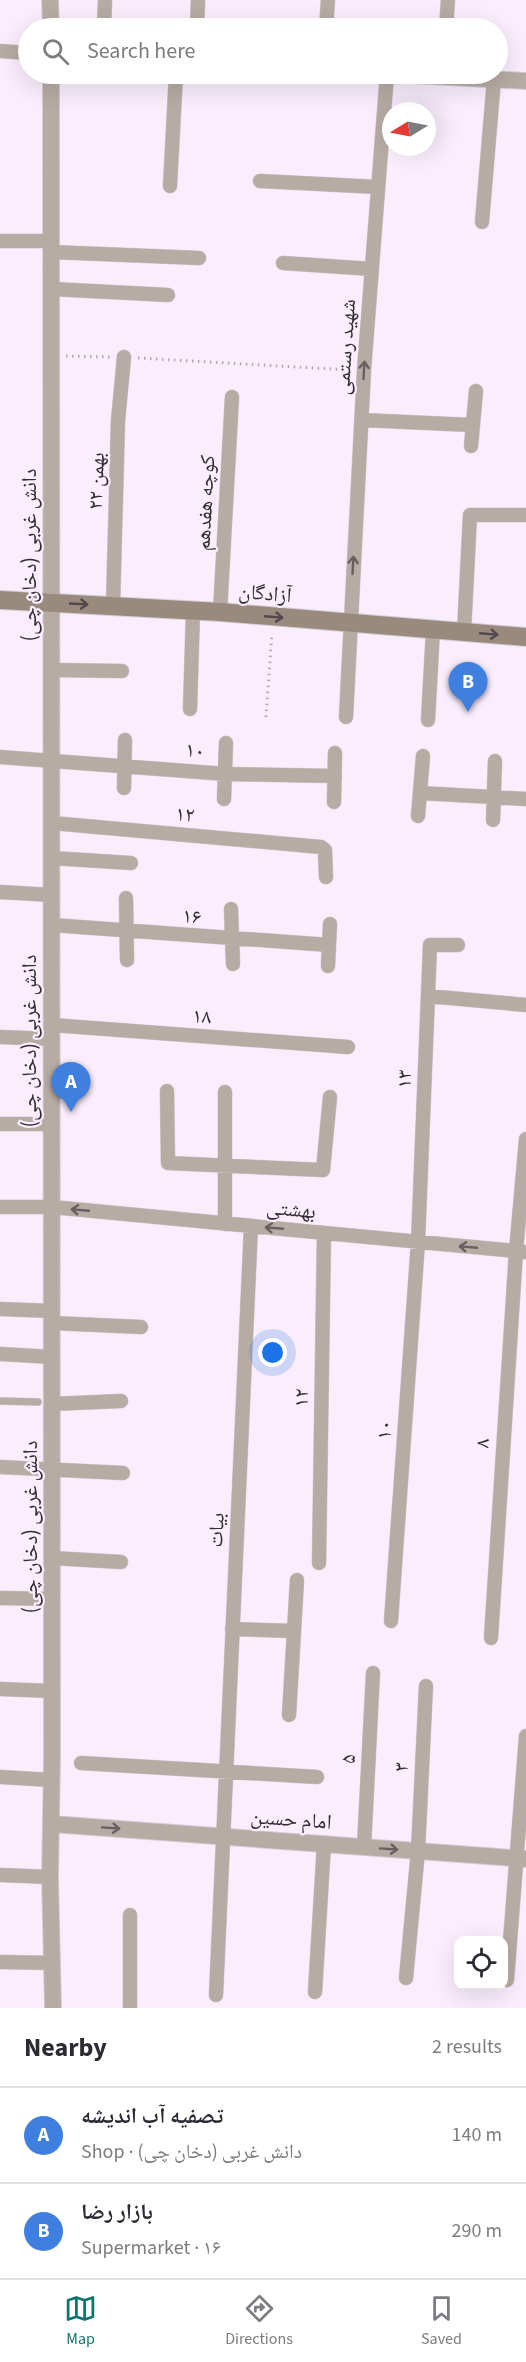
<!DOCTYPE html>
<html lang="en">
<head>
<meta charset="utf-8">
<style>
	body { margin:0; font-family:"Source Sans 3","Noto Naskh Arabic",sans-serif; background:#f2f2f3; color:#2b2b33 }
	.controls { position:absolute; right:18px; bottom:18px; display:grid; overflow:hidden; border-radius:12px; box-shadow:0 6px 24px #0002 }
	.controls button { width:54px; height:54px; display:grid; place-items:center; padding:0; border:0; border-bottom:2px solid #e1e1e2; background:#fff; color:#2b2b33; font:30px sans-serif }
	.compass { position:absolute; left:382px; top:102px; width:54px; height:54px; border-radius:50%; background:#fff; box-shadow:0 6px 24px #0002; rotate:260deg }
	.you { position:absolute; left:273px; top:1353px; width:21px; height:21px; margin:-15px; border:4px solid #fff; border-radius:50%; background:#1a73e8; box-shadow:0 0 0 9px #1a73e833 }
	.badge { display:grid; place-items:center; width:39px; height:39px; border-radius:50%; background:#0f766e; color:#fff; font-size:20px; font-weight:700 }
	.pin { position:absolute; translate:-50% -50px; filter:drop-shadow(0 2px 3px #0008) }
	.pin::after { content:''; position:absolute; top:32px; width:21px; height:18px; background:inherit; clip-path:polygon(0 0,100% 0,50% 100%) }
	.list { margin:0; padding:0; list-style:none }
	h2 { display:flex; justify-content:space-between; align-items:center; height:78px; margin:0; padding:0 24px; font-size:26px }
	h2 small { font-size:20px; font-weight:400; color:#7c7c81 }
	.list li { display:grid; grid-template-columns:39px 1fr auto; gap:18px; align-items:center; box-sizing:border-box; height:96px; padding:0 24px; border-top:2px solid #e1e1e2 }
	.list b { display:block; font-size:22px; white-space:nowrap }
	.list p { margin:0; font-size:20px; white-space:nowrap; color:#7c7c81 }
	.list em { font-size:20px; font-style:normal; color:#7c7c81 }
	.icon { flex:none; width:33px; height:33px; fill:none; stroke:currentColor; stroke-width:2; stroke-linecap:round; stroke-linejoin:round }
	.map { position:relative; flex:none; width:526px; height:2008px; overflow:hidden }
	.search { position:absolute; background:#fff; box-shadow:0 6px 24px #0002; left:18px; right:18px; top:18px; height:66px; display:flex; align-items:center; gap:15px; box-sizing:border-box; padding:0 21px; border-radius:33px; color:#7c7c81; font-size:22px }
	.sheet { height:270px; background:#fff }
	nav { display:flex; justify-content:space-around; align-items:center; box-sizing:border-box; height:84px; border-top:2px solid #e1e1e2; background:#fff; font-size:16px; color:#7c7c81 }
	nav a { display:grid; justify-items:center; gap:3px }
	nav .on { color:#0f766e }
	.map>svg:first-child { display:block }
</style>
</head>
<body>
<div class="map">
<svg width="526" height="2008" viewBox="0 0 526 2008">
	<rect width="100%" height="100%" fill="#faeefc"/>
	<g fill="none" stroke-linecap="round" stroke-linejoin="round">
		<g stroke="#d6cbd8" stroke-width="8">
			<path id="service" d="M0,1401L38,1402"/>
		</g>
		<g stroke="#d6cbd8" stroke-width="15">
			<path id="minor" d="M104,28L105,0
				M197,28L198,0
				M326,28L328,0
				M446,28L448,0
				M0,51L28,53
				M260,181L378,187
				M170,186L176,74
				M482,222L494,79
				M0,241H50
				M51,252L199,258
				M283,263L372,269
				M52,289L168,295
				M362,420L471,425
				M471,446L476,391
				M113,606L118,421L124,357
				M220,612L232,397
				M464,632L470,515H526
				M52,670L122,671
				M190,709L193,612
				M346,717L364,370L387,74
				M428,720L433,630
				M0,757L226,774L335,776
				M124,788L125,740
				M420,793L526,799
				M224,799L226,743
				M334,802L335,753
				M418,816L423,756
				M493,820L495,761
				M52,823L321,847L325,850L326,877
				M52,858L131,863
				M0,892L52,895
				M126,898L127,960
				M231,909L233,964
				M52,925L329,945
				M328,966L330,924
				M428,996L526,1005
				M52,1025L348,1047
				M0,1037L52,1039
				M167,1091L168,1163L323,1170L330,1097
				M0,1124H52
				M0,1207H52L526,1252
				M225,1224V1092
				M0,1309L52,1311
				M52,1323L141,1327
				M0,1354L52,1357
				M52,1404L121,1401
				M0,1467L123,1473
				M52,1558L121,1562
				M319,1563L324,1233
				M0,1598L52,1599
				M391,1621L418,1242L430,945H458
				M232,1629L294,1631L297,1580
				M491,1638L516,1251L526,1139
				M0,1689L52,1691
				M289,1715L294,1631
				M81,1763L317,1777
				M0,1777L52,1780
				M364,1847L373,1673
				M0,1875L50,1877
				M0,1962L53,1963
				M406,1978L418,1851L426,1686
				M507,1980L526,1736
				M315,1992L324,1844
				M216,1995L251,1226
				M130,2008V1915"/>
		</g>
		<g stroke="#d6cbd8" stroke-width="18">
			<path id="tertiary" d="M50,0L51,28
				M51,74L52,1758L50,1877L53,2008
				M394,74L526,81
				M52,1824L526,1859"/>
		</g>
		<g stroke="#d6cbd8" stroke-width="20">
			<path id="secondary" d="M0,600L220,612L526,637"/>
		</g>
		<path stroke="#b1a7b3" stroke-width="3" stroke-dasharray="1.5 4.5" stroke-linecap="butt" d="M66,356L110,357
			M138,358L350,370
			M266,717L272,633"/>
		<use href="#service" stroke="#b7aca4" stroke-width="7"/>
		<use href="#minor" stroke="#b7aca4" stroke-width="14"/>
		<use href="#tertiary" stroke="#b7aca4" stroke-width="16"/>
		<use href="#secondary" stroke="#998a7e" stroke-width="18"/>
	</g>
	<defs><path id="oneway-shaft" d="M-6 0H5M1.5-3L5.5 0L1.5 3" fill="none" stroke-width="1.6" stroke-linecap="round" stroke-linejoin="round" transform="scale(1.5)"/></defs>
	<g stroke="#685f61">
		<use href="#oneway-shaft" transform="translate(364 370) rotate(-87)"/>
		<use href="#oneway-shaft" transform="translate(353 565) rotate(-87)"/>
		<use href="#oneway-shaft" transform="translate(80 1210) rotate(-175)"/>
		<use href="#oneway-shaft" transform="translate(274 1228) rotate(-175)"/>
		<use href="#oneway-shaft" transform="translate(468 1247) rotate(-175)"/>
		<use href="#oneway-shaft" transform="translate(111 1828) rotate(4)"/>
		<use href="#oneway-shaft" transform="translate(389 1849) rotate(4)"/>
	</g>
	<g stroke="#52484b">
		<use href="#oneway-shaft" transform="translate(79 604) rotate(3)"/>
		<use href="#oneway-shaft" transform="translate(274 617) rotate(5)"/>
		<use href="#oneway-shaft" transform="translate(489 634) rotate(5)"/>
	</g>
	<g text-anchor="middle" stroke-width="4.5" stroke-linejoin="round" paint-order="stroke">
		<g font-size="21" fill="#332c35" stroke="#faeefc">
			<text transform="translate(345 347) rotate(-86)" y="7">شهید رستمی</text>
			<text transform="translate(96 481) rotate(-88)" y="7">۲۲ بهمن</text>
			<text transform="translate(205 503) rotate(-87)" y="7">کوچه هفدهم</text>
			<text transform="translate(29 555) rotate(-90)" y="7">دانش غربی (دخان چی)</text>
			<text transform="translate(265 593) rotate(5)" y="7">آزادگان</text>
			<text transform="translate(195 750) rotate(4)" y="7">۱۰</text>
			<text transform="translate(185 814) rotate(5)" y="7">۱۲</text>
			<text transform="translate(192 916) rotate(4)" y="7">۱۶</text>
			<text transform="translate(202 1016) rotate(4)" y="7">۱۸</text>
			<text transform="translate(29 1041) rotate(-90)" y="7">دانش غربی (دخان چی)</text>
			<text transform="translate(404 1079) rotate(-88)" y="7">۱۳</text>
			<text transform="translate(291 1209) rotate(5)" y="7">بهشتی</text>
			<text transform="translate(301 1398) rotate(-89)" y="7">۱۲</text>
			<text transform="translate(384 1430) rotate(-86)" y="7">۱۰</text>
			<text transform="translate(482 1443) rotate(-86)" y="7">۸</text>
			<text transform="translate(30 1527) rotate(-90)" y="7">دانش غربی (دخان چی)</text>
			<text transform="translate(216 1530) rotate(-87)" y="7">بیات</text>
			<text transform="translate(348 1759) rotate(-87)" y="7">۵</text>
			<text transform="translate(401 1767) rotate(-87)" y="7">۳</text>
			<text transform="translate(291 1819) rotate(4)" y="7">امام حسین</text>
		</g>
	</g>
</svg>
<div class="controls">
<button><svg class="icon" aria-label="locate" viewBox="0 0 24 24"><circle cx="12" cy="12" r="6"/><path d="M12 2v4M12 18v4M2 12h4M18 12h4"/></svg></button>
</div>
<svg class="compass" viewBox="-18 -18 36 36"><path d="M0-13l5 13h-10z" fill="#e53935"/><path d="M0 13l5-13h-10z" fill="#7c7c81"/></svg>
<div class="you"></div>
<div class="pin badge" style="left:71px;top:1112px;background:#3f7fe0">A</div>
<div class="pin badge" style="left:468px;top:712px;background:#3f7fe0">B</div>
<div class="search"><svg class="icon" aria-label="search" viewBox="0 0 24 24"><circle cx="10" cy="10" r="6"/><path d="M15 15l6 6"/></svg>Search here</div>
</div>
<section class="sheet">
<h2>Nearby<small>2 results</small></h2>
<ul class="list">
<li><span class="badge" style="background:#3f7fe0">A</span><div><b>تصفیه آب اندیشه</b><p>Shop · دانش غربی (دخان چی)</p></div><em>140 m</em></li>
<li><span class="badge" style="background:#3f7fe0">B</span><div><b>بازار رضا</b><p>Supermarket · ۱۶</p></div><em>290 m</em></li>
</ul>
</section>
<nav>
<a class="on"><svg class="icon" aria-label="map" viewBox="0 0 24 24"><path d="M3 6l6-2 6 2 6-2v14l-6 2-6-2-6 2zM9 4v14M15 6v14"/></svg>Map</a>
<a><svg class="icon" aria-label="directions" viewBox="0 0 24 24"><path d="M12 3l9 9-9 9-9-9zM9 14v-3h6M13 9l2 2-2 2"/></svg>Directions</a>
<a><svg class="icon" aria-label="saved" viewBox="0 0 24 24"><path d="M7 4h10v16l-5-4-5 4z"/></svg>Saved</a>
</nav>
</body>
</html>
